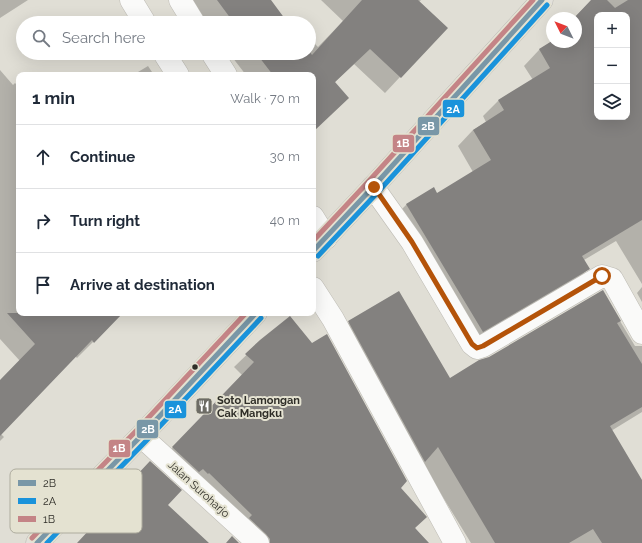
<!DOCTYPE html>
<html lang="en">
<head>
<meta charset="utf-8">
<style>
	body { margin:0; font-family:Raleway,sans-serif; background:#f6f6f7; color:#1f2937 }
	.controls { position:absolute; right:12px; top:12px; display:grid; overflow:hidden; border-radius:8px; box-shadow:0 4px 16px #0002 }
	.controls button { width:36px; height:36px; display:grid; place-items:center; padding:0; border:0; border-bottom:1px solid #e0e1e3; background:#fff; color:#1f2937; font:20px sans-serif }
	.compass { position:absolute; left:546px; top:12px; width:36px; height:36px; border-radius:50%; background:#fff; box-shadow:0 4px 16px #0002; rotate:312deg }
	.stop { position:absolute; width:12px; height:12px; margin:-9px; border:3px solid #b45309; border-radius:50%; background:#fff }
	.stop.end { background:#b45309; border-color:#fff; box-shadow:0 1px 4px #0008 }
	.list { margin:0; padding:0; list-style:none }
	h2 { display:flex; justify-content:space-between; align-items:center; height:52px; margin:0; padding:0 16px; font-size:17px }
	h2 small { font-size:13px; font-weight:400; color:#747a83 }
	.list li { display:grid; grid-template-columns:26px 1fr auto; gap:12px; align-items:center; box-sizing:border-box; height:64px; padding:0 16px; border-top:1px solid #e0e1e3 }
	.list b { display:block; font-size:15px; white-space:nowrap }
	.list em { font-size:13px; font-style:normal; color:#747a83 }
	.icon { flex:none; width:22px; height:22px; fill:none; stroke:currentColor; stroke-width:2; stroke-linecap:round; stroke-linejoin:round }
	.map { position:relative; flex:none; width:642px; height:543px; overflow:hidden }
	.search { position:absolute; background:#fff; box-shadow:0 4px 16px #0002; left:16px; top:16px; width:300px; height:44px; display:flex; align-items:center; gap:10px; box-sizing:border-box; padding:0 14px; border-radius:22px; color:#747a83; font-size:15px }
	.panel { position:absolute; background:#fff; box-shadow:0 4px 16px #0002; left:16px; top:72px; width:300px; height:244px; border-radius:8px }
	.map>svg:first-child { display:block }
</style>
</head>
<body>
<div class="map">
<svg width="642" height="543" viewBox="0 0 642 543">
	<rect width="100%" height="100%" fill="#e0ded5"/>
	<path fill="#0003" fill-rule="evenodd" d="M0,0H28L0,18Z
		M172,0H270L287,23H188Z
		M321,0H421L419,2L400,77L385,93L354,64L334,83L313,131V75H246L229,53H309V38L318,47L343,21Z
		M592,0H642V284L616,241L584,260L588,269L573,284L467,346L391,220L407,204L437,194L473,172L458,146L473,130L486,122L483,116L498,101L533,80L524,66L539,50L552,41L576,42V18H574ZM597,15H627V117H597Z
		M148,66L154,75H133Z
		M0,70L13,85L15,83L19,87V313H122L77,358L75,356L1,434L4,437L0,441V381L20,361L0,339Z
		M642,287V302L637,293Z
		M602,291L635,346H642V412L611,431L642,482V543H471L422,463L333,338L349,322L450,379L490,358Z
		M261,341L400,488L415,528L427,543H251L161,460L242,375L234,367Z
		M138,475L166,505L208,543H78L110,509L108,507Z"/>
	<path fill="#83817f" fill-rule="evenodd" d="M217,0H271L288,23H234Z
		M362,0H418L448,28L401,78L370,49L335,82L349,98L313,132V75H273L256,53H309V51L312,55Z
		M591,0H607L615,8L628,0H642V220L582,256L590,269L483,332L406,204L434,187L437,193L491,160L473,130L504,110L498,100L550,68L539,49L552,41V42H576V18H574ZM597,15H627V117H597Z
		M603,290L621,321L617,323L642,364V407L610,426L642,480V543H602L593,529L569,543H495L438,447L425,462L348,321L399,291L450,378L479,360L489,357Z
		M7,313H123L94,343L92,340L0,436V380L35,344Z
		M290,316L312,343L327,334L407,481L401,488L427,517L415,528L429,543H270V539L266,534L249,518L252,515L209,473L208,474L203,469L199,472L172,447L254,362L245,354L260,340Z
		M150,461L182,490L168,505L209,543H77L121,496L119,494Z
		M232,536L239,543H226Z"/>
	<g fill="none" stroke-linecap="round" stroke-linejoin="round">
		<g stroke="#bdbbb4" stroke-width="23">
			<path id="minor" d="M131,0L145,23
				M180,0L194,23
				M164,53L178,75
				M212,53L226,75
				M373,187L412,242L472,344L477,348L483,346L602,276L612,279L642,333
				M313,217L326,238
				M313,288L333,319L455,543
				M141,436L258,543"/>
		</g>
		<g stroke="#bbbab5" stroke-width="23">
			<path id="major" d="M313,251L373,187L542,0
				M37,543L141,436L256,313"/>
		</g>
		<use href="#minor" stroke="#fafaf9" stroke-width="22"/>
		<use href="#major" stroke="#e3e1db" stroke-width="22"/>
		<g stroke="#e4e2d1" stroke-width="8">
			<path id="bus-1" d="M313,251L373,187L542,0
				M37,543L141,436L256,313"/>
		</g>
		<g stroke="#e4e2d1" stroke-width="8">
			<path id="bus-2" d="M318,256L378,192L547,5
				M47,543L146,441L261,318"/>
		</g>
		<g stroke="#e4e2d1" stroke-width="8">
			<path id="bus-3" d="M313,241L368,182L533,0
				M32,538L136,431L246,313"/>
		</g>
		<use href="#bus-1" stroke="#7997a7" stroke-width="5"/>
		<use href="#bus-2" stroke="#1a93db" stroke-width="5"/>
		<use href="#bus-3" stroke="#c48486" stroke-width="5"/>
	</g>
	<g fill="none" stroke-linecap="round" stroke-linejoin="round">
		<path stroke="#b45309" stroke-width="5" d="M374,187L412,242L472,344L477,348L483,346L602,276"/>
	</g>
	<defs>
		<g id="restaurant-square" transform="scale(0.9)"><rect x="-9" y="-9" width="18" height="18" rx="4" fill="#6d6c65" stroke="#e4e2d1"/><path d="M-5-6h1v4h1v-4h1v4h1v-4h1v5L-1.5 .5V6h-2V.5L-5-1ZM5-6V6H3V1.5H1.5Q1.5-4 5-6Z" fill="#fff"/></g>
	</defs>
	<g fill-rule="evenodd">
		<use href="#restaurant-square" x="204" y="406"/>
	</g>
	<circle fill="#2f2e28" stroke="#e4e2d1" stroke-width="1.5" cx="195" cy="367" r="3.5"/>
	<g text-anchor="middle" stroke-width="4" stroke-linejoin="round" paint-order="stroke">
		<g font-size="11" font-weight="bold" fill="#2f2e28" stroke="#e4e2d1" text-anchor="start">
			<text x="217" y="404">Soto Lamongan<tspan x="217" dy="13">Cak Mangku</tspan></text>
		</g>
		<g font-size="11" fill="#2f2e28" stroke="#e4e2d1">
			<text transform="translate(199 489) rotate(42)" y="4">Jalan Suroharjo</text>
		</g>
	</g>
	<rect x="10" y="469" width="132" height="64" rx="6" fill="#e4e2d1" stroke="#aeac9e" stroke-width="1"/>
	<rect x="18" y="480" width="18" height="6" fill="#7997a7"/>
	<rect x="18" y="498" width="18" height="6" fill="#1a93db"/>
	<rect x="18" y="516" width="18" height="6" fill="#c48486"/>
	<g font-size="11" fill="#2f2e28">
		<text x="43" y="487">2B</text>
		<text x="43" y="505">2A</text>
		<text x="43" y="523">1B</text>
	</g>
	<g stroke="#e4e2d1" stroke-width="1.5">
		<rect x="442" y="99" width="23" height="19" rx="4" fill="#1a93db"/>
		<rect x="417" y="116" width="23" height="20" rx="4" fill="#7997a7"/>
		<rect x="392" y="134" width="23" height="19" rx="4" fill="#c48486"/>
		<rect x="164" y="400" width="23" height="19" rx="4" fill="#1a93db"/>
		<rect x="136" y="419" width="23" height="20" rx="4" fill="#7997a7"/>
		<rect x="108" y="439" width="23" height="19" rx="4" fill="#c48486"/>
	</g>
	<g font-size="11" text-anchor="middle" font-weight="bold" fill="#fff">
		<text x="453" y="113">2A</text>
		<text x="428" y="130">2B</text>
		<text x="403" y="147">1B</text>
		<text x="175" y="413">2A</text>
		<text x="148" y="433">2B</text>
		<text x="119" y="452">1B</text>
	</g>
</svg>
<div class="controls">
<button>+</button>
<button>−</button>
<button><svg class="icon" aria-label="layers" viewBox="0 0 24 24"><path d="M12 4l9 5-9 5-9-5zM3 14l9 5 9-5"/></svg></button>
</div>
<svg class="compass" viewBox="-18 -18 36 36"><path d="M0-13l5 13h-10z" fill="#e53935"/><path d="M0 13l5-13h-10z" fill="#747a83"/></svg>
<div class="stop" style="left:602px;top:276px"></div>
<div class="stop end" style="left:374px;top:187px"></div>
<div class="search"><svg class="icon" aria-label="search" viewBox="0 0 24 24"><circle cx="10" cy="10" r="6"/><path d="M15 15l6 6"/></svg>Search here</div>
<section class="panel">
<h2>1 min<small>Walk · 70 m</small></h2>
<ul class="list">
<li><svg class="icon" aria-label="ahead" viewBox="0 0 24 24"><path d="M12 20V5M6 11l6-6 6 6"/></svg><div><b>Continue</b></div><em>30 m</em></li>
<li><svg class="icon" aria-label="right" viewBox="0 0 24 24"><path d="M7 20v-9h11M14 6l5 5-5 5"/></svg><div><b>Turn right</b></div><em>40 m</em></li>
<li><svg class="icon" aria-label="arrive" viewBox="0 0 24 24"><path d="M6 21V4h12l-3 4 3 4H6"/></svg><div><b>Arrive at destination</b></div></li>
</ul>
</section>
</div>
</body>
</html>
